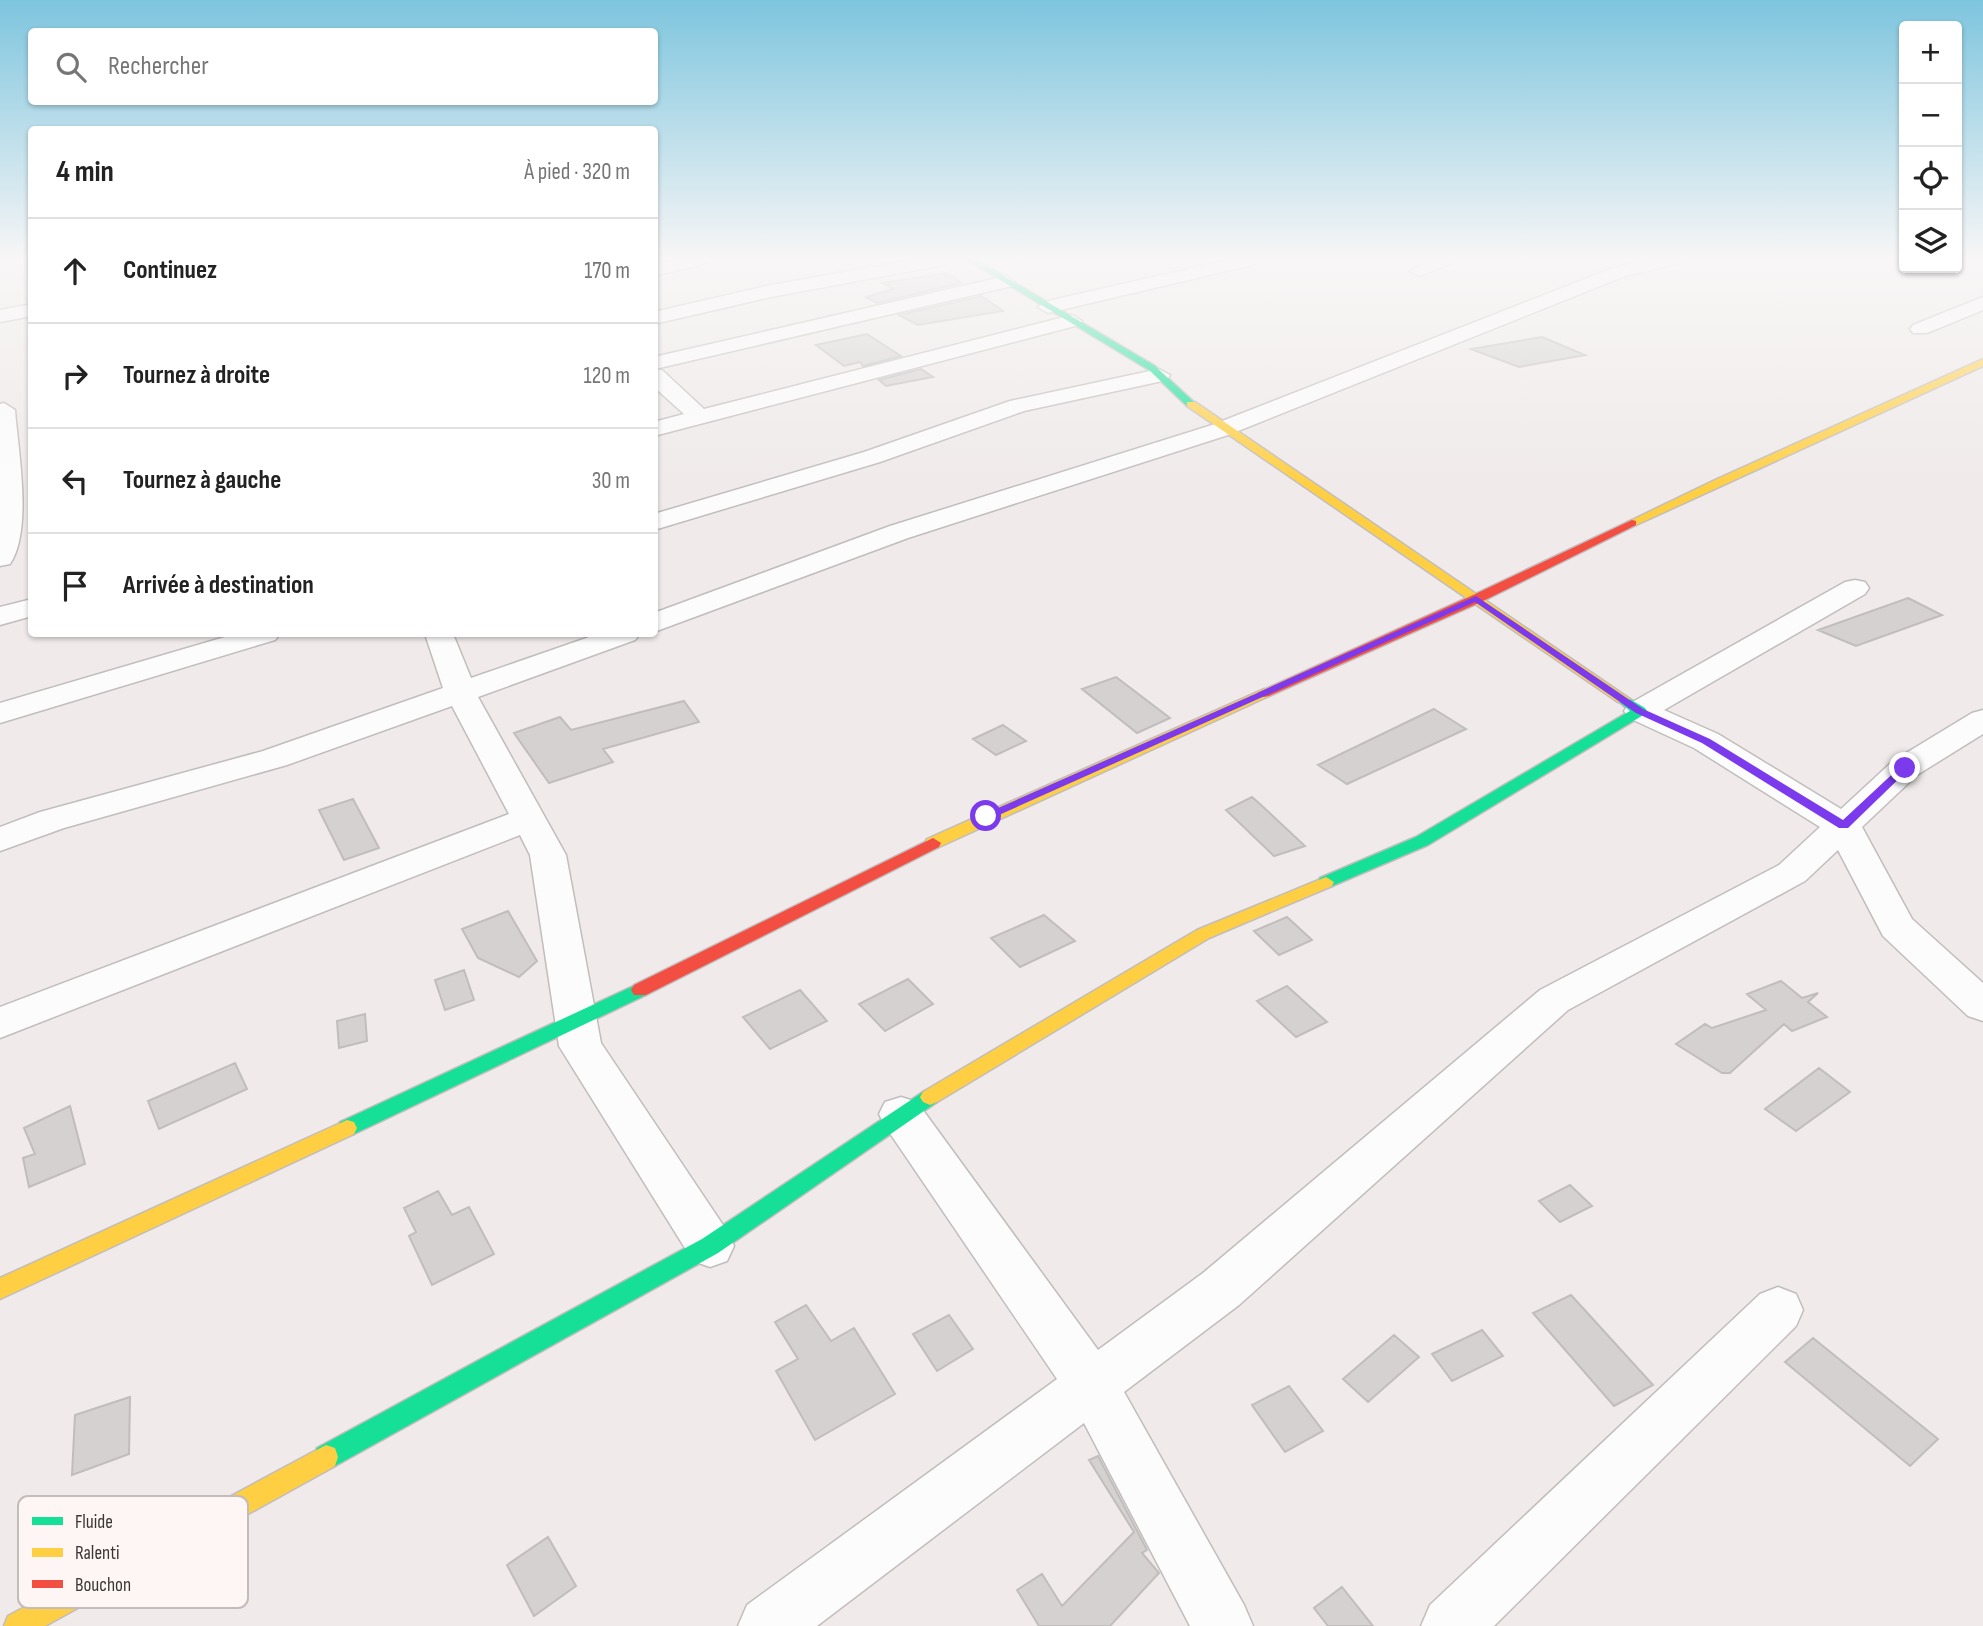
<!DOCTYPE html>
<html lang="fr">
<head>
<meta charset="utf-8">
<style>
	body { margin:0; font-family:"Sofia Sans Condensed",sans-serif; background:#f2f2f2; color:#222 }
	.controls { position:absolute; right:21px; top:21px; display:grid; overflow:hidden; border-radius:7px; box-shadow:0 2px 5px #0004 }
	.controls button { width:63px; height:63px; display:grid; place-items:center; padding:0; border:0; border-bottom:2px solid #e0e0e0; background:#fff; color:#222; font:35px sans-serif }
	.stop { position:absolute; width:21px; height:21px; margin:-16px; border:5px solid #7c3aed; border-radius:50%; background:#fff }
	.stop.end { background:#7c3aed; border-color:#fff; box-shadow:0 2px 7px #0008 }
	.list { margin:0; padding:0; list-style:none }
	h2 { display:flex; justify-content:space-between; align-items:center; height:91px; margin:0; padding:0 28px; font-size:30px }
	h2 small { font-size:23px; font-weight:400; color:#767676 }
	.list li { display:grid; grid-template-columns:46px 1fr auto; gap:21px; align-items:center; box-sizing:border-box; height:105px; padding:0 28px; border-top:2px solid #e0e0e0 }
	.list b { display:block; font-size:26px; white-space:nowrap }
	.list em { font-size:23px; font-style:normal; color:#767676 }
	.icon { flex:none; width:38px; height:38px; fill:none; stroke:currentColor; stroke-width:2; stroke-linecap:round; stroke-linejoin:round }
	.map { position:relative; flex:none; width:1983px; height:1626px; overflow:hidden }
	.search { position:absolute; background:#fff; box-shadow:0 2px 5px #0004; left:28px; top:28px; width:630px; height:77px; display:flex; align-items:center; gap:18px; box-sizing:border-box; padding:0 24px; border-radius:7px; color:#767676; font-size:26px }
	.panel { position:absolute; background:#fff; box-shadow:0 2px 5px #0004; left:28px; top:126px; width:630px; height:511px; border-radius:7px }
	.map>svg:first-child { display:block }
</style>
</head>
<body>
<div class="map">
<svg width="1983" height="1626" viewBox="0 0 1983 1626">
	<rect width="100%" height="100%" fill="#f0eaea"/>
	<path fill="#d6d1d1" stroke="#c2bdbd" stroke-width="2" d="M947,273L962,283L877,303L866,297L894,289L882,283Z
		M981,296L1003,311L918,325L899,315Z
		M867,334L901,356L863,366L860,362L844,366L816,345Z
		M1542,337L1585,355L1519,367L1471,349Z
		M921,369L933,377L886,386L879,380Z
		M1908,598L1942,615L1856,646L1818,630Z
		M1116,677L1170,718L1137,733L1082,689Z
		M684,701L699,722L603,749L613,762L549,783L514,733L560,717L571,730Z
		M1434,709L1466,729L1347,784L1318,765Z
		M1003,725L1026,741L996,755L973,739Z
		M1252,797L1260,804L1305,846L1274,856L1226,810Z
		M353,799L379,848L344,860L319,810Z
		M508,911L537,961L519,977L478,958L462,929Z
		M1044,915L1075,941L1020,967L991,938Z
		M1287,917L1312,940L1279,955L1254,931Z
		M464,970L474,1000L445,1010L435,980Z
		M908,979L933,1004L885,1031L859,1004Z
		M1781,981L1802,998L1818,993L1808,1002L1827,1017L1792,1031L1784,1024L1730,1073H1722L1676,1044L1705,1024L1712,1028L1766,1010L1747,994Z
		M1287,986L1327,1022L1296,1037L1257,1001Z
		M800,990L827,1021L770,1049L743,1017Z
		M365,1014L367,1041L339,1048L337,1021Z
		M235,1063L247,1089L159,1129L148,1101Z
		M1819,1068L1850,1092L1796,1131L1765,1109Z
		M70,1106L85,1164L29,1187L23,1158L35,1154L24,1128Z
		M1570,1185L1592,1206L1560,1222L1539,1201Z
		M438,1191L452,1215L469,1207L494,1254L432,1285L409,1236L416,1232L404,1208Z
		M1571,1295L1653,1385L1614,1406L1533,1313Z
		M806,1305L831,1341L854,1328L895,1394L815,1440L776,1371L798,1359L775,1322Z
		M949,1315L973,1349L937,1371L913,1334Z
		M1482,1330L1503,1356L1452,1381L1432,1354Z
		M1394,1335L1419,1357L1368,1402L1343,1379Z
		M1813,1338L1938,1439L1910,1466L1785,1362Z
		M1289,1386L1323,1431L1285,1452L1252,1405Z
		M130,1397L129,1454L72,1475L75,1415Z
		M1098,1456L1147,1550L1142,1553L1159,1573L1110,1626H1039L1017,1590L1042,1574L1062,1606L1134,1532L1089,1460Z
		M548,1537L576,1586L534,1616L507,1565Z
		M1342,1587L1373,1626H1328L1314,1608Z"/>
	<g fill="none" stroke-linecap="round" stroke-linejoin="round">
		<g stroke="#c2bdbd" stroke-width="3">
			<path id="street" d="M675,260H706L703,264L654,276V265Z
				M912,260H952L943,265L771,297L654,324V312L771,285Z
				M1228,260H1261L1252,265L1048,313L1038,307L1048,301Z
				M1433,260H1460L1419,276L1410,271Z
				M1647,260H1679L1676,264L1625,276L1228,435L908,538L654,632V613L890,526L1212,425L1613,268Z
				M1006,276L1015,282L1012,286L655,369L662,370L704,409L1072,315L1082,321L1079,325L654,436V422L684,414L654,387V357Z
				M1983,297V310L1927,333H1913L1910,329L1913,325Z
				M32,304V316L0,322V310Z
				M1159,369L1170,375L1167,380L1024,411L880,462L654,530V514L864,452L1010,401Z
				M4,403L15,410C18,450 33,530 10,564L0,566V404Z
				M1855,580L1865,582L1869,588L1865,594L1664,710L1718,734L1841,809L1893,761L1972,713L1983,710V734L1917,775L1862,827L1912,919L1983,983V1021L1968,1016L1883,936L1838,850L1805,881L1568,1010L1239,1305L1124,1392L1244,1605L1253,1626H1190L1084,1423L817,1626H738L747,1605L1057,1379L885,1126L879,1114L885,1102L901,1097L917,1102L1098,1350L1203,1273L1540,990L1779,865L1820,827L1694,748L1629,718L1624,711L1629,704L1845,582Z
				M32,599V616L0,625V607Z
				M235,634H280L275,640L0,723V703Z
				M425,634H453L471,678L598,634H640L635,640L478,697L566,855L601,1043L727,1231L734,1246L727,1261L710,1267L693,1261L559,1046L530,855L520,835L0,1038V1007L509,814L452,706L287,765L64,828L0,851V827L40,812L263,751L443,688Z
				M1778,1287L1796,1294L1803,1310L1796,1326L1494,1626H1421L1430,1605L1760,1294Z"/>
		</g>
		<g stroke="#c2bdbd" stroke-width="3">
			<path id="fast" d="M967,260H977L1155,366L1196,404L1187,406L1149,370Z
				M1623,695L1645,708L1647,711L1645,714L1428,845L1332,886L1326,887L1318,882L1320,878L1416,837L1630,711L1616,699Z
				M640,983L646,985L649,990L646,995L354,1134L347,1136L340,1134L337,1128L340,1122Z
				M930,1089L937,1092L940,1097L937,1102L718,1253L335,1466L326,1469L317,1466L314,1457L317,1448L702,1239L923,1092Z"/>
		</g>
		<g stroke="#c2bdbd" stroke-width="3">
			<path id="slow" d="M1983,359V366L1636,525H1628L1626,523L1715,480Z
				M1187,402H1195L1630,699L1628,702H1618L1187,406Z
				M1264,689L1271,693L1269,696L939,847H927L925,843L927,839Z
				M1326,877L1334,882L1332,886L1209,938L937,1102L930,1105L923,1102L920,1097L923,1092L1197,930Z
				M347,1120L354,1122L357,1128L354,1134L0,1299V1278Z
				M326,1445L335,1448L338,1457L335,1466L45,1626H4L8,1616Z"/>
		</g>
		<g stroke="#c2bdbd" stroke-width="3">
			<path id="jam" d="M1632,520L1636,521V525L1481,602L1269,696L1264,697L1257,693L1471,596Z
				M933,838L941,843L939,847L646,995H634L631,990L634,985Z"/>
		</g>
		<use href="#street" fill="#fdfcfc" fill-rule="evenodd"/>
		<use href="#fast" fill="#16e098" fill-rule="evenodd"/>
		<use href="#slow" fill="#ffcf43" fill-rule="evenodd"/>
		<use href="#jam" fill="#f24e42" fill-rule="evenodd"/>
	</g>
	<linearGradient id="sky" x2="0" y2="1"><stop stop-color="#7dc5de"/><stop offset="0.53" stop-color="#f8f6f6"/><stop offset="1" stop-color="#f8f6f6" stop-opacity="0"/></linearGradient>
	<rect width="1983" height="488" fill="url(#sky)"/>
	<path fill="#7c3aed" d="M1476,596L1643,709L1710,739L1843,820L1901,766L1910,768L1848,828H1839L1702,743L1636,713L1475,602L990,819L980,816Z"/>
	<rect x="18" y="1496" width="230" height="112" rx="10" fill="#fef6f5" stroke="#c4bcbb" stroke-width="2"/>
	<rect x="32" y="1517" width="31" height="8" fill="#16e098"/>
	<rect x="32" y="1548" width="31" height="9" fill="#ffcf43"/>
	<rect x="32" y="1580" width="31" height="8" fill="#f24e42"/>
	<g font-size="19" fill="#3b3635">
		<text x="75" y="1528">Fluide</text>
		<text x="75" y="1559">Ralenti</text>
		<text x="75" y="1591">Bouchon</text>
	</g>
</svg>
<div class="controls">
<button>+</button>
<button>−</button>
<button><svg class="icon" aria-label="locate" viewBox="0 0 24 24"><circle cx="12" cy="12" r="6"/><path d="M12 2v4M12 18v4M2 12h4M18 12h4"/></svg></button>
<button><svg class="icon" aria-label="layers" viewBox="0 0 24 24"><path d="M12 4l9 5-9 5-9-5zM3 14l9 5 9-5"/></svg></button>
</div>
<div class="stop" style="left:986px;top:816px"></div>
<div class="stop end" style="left:1905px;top:768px"></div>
<div class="search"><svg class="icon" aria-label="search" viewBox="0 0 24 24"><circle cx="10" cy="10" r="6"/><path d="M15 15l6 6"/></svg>Rechercher</div>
<section class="panel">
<h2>4 min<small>À pied · 320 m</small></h2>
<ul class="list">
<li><svg class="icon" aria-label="ahead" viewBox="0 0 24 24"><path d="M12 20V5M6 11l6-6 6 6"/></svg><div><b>Continuez</b></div><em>170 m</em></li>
<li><svg class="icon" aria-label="right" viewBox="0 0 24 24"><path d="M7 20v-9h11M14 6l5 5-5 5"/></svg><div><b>Tournez à droite</b></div><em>120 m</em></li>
<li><svg class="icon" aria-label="left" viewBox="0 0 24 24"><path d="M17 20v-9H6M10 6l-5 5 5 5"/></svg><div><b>Tournez à gauche</b></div><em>30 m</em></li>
<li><svg class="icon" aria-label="arrive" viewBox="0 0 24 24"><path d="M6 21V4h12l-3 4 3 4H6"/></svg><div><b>Arrivée à destination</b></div></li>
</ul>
</section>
</div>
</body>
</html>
